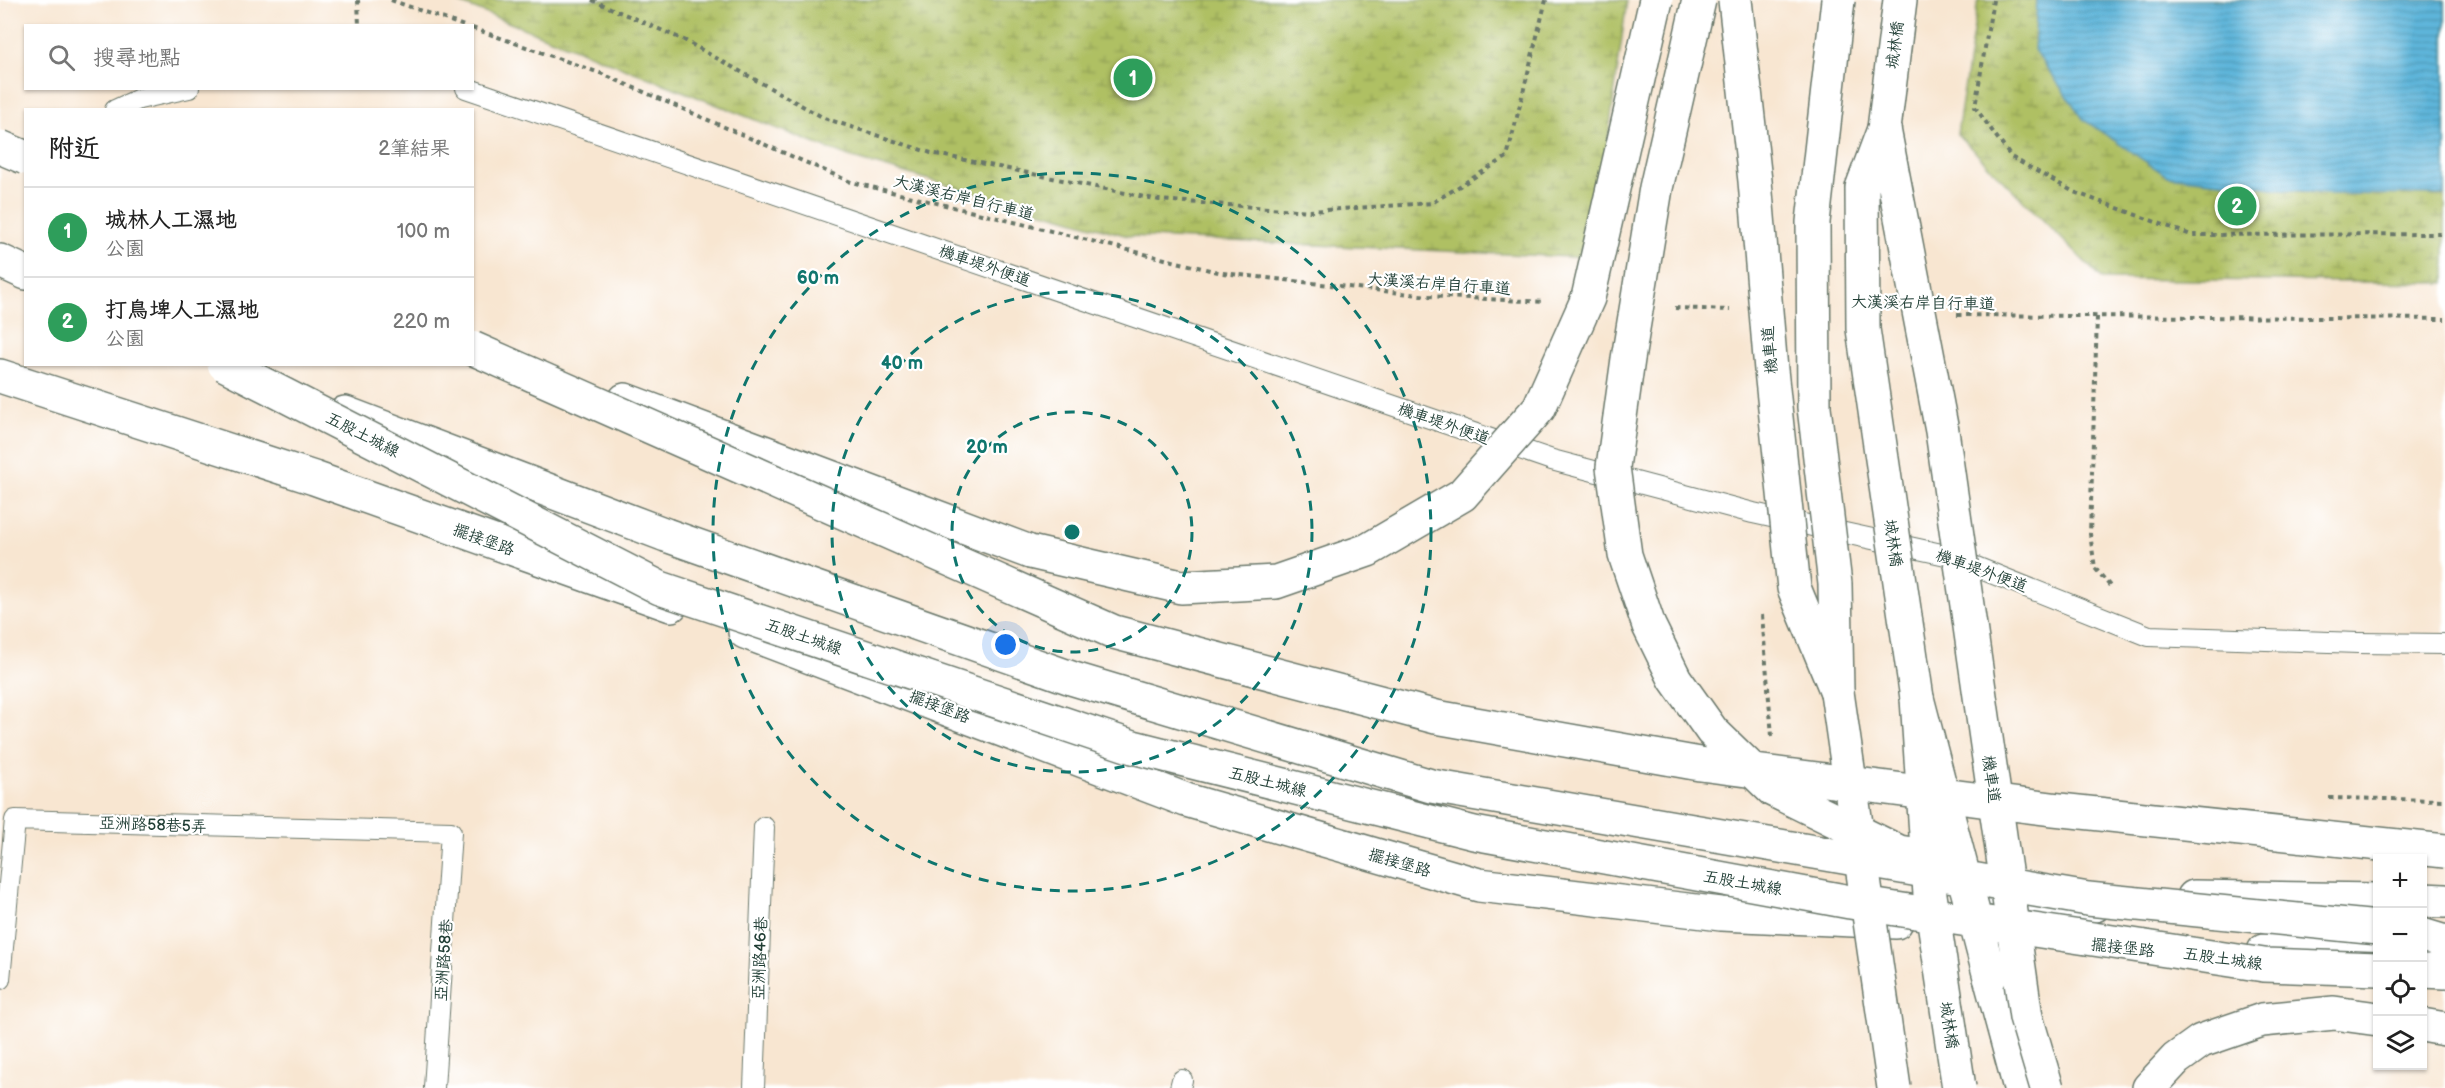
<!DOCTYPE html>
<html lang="zh-TW">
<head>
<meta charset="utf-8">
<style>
	body { margin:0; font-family:"Balsamiq Sans","LXGW WenKai TC",sans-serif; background:#f6f6f6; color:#222 }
	.controls { position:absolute; right:18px; bottom:18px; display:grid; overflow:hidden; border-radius:0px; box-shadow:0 2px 4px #0004 }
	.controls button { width:54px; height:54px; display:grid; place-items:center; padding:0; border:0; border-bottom:2px solid #e0e0e0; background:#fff; color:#222; font:30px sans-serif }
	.you { position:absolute; left:1006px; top:645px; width:21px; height:21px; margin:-15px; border:4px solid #fff; border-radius:50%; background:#1a73e8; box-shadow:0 0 0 9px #1a73e833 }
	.badge { display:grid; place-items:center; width:39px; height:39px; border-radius:50%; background:#111827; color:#fff; font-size:20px; font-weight:700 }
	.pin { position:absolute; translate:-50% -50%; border:3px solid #fff; box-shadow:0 2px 6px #0006 }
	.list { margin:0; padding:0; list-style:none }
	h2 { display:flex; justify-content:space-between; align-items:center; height:78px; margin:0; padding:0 24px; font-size:26px }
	h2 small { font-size:20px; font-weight:400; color:#767676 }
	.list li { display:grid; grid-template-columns:39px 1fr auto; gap:18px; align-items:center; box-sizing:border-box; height:90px; padding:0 24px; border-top:2px solid #e0e0e0 }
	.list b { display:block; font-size:22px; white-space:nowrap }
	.list p { margin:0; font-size:20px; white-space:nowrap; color:#767676 }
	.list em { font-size:20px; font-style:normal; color:#767676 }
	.icon { flex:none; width:33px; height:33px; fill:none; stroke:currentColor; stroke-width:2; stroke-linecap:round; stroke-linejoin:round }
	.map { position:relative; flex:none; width:2445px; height:1088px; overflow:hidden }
	.search { position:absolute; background:#fff; box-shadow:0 2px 4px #0004; left:24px; top:24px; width:450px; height:66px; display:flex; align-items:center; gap:15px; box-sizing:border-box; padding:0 21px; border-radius:0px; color:#767676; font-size:22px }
	.panel { position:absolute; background:#fff; box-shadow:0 2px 4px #0004; left:24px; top:108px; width:450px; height:258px; border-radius:0px }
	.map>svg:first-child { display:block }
</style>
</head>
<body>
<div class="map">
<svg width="2445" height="1088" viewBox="0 0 2445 1088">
	<defs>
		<pattern id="wetland-marsh" width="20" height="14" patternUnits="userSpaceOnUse" patternTransform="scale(1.5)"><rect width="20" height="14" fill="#afc064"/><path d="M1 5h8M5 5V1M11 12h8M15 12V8" fill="none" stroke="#8e9d53"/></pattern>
		<pattern id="water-rules" width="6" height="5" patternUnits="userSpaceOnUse" patternTransform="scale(1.5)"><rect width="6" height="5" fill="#5eb6db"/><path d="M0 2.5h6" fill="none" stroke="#4d95b2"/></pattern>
	</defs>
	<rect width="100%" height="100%" fill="#fff"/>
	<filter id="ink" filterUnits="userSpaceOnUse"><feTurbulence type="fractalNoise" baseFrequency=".0167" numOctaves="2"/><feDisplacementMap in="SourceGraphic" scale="12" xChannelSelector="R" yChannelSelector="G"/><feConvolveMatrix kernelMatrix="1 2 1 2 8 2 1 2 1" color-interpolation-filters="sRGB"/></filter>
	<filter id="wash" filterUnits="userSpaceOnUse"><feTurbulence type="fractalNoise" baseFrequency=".008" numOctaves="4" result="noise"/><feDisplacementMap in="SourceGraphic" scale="24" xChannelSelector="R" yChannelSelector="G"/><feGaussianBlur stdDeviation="1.35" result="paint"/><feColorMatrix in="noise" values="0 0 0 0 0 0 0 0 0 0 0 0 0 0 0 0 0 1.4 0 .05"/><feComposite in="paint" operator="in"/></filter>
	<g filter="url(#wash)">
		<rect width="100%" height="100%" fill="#f8e6d1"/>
		<path fill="url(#wetland-marsh)" stroke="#677e4c" stroke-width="1.5" d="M452,0H1627L1592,258L1128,236L849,157Z
			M1978,0H2445V283L2102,279L1957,134Z"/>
		<path fill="url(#water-rules)" stroke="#3e7a88" stroke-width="1.5" d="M2037,0H2445V195L2325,194L2167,176L2084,120L2034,50Z"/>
	</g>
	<g filter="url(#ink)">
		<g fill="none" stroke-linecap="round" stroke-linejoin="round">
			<g stroke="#6b786b" stroke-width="22">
				<path id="service" d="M466,88L1552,460L1753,513L1946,555L2149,636L2358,643L2445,644
					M115,110L139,99L189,88
					M0,979L15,820L451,832L434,1088
					M754,1088L764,827
					M1180,1088L1182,1080"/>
			</g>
			<g stroke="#6b786b" stroke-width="36">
				<path id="tertiary" d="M1884,129L1900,0
					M0,376L314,478L671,605
					M745,632L1186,800L1479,885L1721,914L1896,922
					M2194,897L2378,900
					M2422,900L2445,901
					M1982,916L2095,905
					M2264,951L2378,949"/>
			</g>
			<g stroke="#6b786b" stroke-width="36">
				<path id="trunk" d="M0,261L26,273
					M625,400L1030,552
					M345,413L666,535
					M2422,935L2445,942
					M2422,971L2445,972
					M1990,977L2020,1088
					M2422,1025L2445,1029
					M2149,1088L2176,1059L2201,1041L2262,1020L2334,1013L2378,1019"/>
			</g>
			<path stroke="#6b786b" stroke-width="4" stroke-dasharray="4.5 4.5" stroke-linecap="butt" d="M358,0L359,26
				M391,0L464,26
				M592,0L684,40L824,118L931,153L1159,200L1310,211L1432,203L1507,157L1546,0
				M1993,0L1975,107L2011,157L2074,192L2191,235L2445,234
				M472,28L600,73L851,182L1222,273L1428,296L1545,302
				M1675,308L1730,310
				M1957,315L2445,319
				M2097,317L2090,534L2095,568L2110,586
				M1762,615L1772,736
				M2329,798L2445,800"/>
			<use href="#service" stroke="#fff" stroke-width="20"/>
			<use href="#tertiary" stroke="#fff" stroke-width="33"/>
			<use href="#trunk" stroke="#fff" stroke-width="33"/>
			<g stroke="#6b786b" stroke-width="36" stroke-linecap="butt">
				<path id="minor-bridge" d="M1735,0L1755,181L1771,370L1794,588L1837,692
					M1884,129L1942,431L2026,1017L2047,1088"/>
			</g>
			<g stroke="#6b786b" stroke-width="36" stroke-linecap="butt">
				<path id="tertiary-bridge" d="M1838,0L1813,222L1814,407L1835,584L1837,692L1894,1088
					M1884,129L1862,188L1863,329L1917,698L1930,895L1959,1088"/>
			</g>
			<g stroke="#6b786b" stroke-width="36" stroke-linecap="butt">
				<path id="trunk-bridge" d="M1699,0L1656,188L1628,359L1613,467L1625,555L1649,626L1675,679L1712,731L1773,790L1899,852L1912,854
					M0,147L26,158
					M472,348L1114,632L1436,717L1700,764L2052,809L2445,851
					M224,364L660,588L1133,747L1474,833L1850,902L2264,965L2378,969
					M666,535L1074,679L1431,786L2088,899L2378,928
					M1030,552L1181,587L1276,582L1368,550L1462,495L1539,408L1588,298L1656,0
					M1917,698L1990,977"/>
			</g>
			<use href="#minor-bridge" stroke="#fff" stroke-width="33"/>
			<use href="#tertiary-bridge" stroke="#fff" stroke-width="33"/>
			<use href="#trunk-bridge" stroke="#fff" stroke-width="33"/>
		</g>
	</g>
	<g fill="none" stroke="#0f766e" stroke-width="3" stroke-dasharray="10 8">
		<circle cx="1072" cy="532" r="120"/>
		<circle cx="1072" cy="532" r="240"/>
		<circle cx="1072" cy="532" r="359"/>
	</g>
	<g text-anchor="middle" stroke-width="4.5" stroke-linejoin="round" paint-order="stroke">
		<g font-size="16" fill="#1f3d34" stroke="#fff">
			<text transform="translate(1894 45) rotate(-83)" y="6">城林橋</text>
			<text transform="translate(964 197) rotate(14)" y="6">大漢溪右岸自行車道</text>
			<text transform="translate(985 265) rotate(19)" y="6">機車堤外便道</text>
			<text transform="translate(1439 283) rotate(4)" y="6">大漢溪右岸自行車道</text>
			<text transform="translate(1923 302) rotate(1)" y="6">大漢溪右岸自行車道</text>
			<text transform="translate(1769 350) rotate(-95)" y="6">機車道</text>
			<text transform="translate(1444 423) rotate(19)" y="6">機車堤外便道</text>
			<text transform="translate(363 434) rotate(27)" y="6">五股土城線</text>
			<text transform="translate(484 539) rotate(20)" y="6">擺接堡路</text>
			<text transform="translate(1894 543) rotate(82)" y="6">城林橋</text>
			<text transform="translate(1982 570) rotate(20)" y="6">機車堤外便道</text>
			<text transform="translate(804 636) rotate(19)" y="6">五股土城線</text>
			<text transform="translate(940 706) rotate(21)" y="6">擺接堡路</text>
			<text transform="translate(1992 779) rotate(82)" y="6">機車道</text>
			<text transform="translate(1268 781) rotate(14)" y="6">五股土城線</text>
			<text transform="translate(153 824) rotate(2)" y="6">亞洲路58巷5弄</text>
			<text transform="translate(1400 862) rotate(16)" y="6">擺接堡路</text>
			<text transform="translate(1743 882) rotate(10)" y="6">五股土城線</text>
			<text transform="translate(2123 947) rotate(6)" y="6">擺接堡路</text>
			<text transform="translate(759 958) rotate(-88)" y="6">亞洲路46巷</text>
			<text transform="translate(2223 958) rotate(8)" y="6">五股土城線</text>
			<text transform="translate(443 960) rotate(-86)" y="6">亞洲路58巷</text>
			<text transform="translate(1950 1025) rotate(81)" y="6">城林橋</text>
		</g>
	</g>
	<circle cx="1072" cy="532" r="9" fill="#0f766e" stroke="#fff" stroke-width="3"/>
	<g font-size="18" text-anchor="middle" font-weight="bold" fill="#0f766e" stroke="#fff" stroke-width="4.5" stroke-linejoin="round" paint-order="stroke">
		<text x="818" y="284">60 m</text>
		<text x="902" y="369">40 m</text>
		<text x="987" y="453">20 m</text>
	</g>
</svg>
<div class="controls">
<button>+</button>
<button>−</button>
<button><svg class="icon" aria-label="locate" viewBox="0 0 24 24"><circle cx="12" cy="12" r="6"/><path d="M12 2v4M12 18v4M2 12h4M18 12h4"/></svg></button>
<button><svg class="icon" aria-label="layers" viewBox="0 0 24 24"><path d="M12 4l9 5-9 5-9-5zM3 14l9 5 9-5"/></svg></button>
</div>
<div class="you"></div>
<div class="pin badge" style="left:1133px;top:78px;background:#2e9e5b">1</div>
<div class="pin badge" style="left:2237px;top:206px;background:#2e9e5b">2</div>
<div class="search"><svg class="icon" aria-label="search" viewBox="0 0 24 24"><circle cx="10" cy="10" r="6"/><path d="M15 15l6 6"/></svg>搜尋地點</div>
<section class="panel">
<h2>附近<small>2筆結果</small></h2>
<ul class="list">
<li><span class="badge" style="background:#2e9e5b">1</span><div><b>城林人工濕地</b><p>公園</p></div><em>100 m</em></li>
<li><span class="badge" style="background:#2e9e5b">2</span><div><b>打鳥埤人工濕地</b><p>公園</p></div><em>220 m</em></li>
</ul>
</section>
</div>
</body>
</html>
